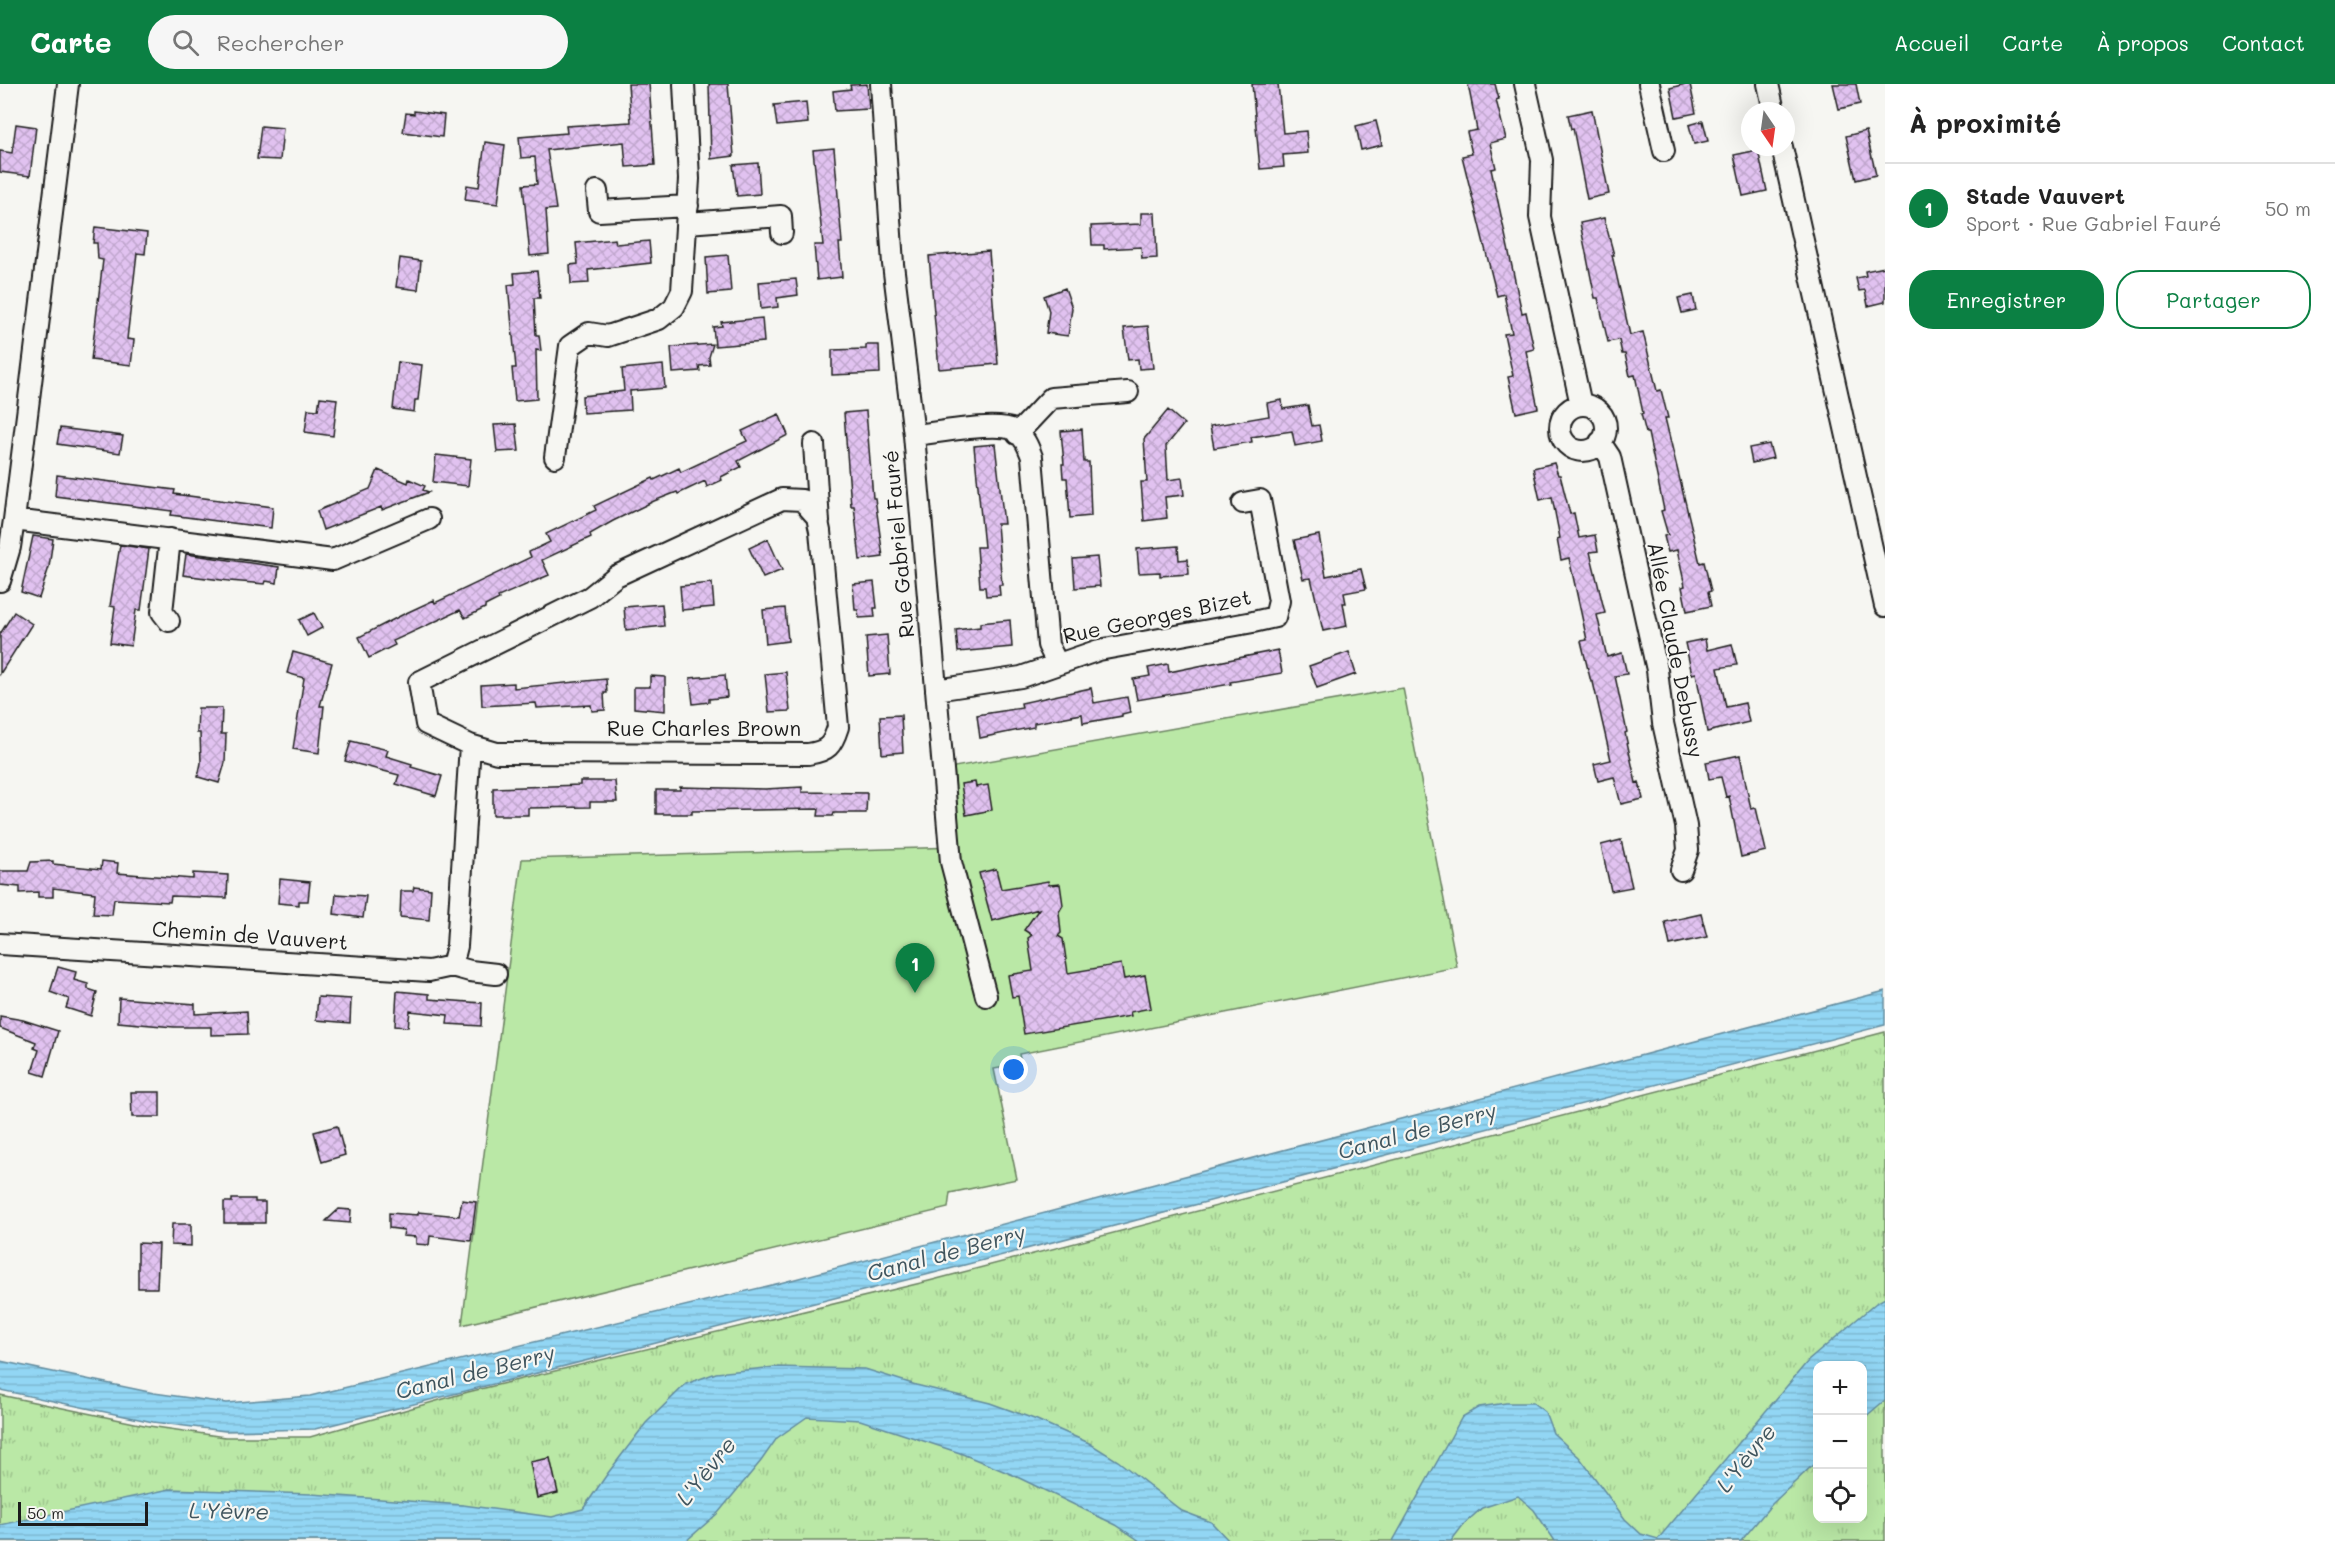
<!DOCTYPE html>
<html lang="fr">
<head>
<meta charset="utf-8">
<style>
	body { margin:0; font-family:Mali,sans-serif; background:#f6f6f6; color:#222 }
	.controls { position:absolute; right:18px; bottom:18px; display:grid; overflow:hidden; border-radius:12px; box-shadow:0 6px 24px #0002 }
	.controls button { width:54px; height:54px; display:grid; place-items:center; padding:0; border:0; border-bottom:2px solid #e0e0e0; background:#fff; color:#222; font:30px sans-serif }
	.compass { position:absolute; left:1741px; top:18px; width:54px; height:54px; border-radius:50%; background:#fff; box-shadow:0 6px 24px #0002; rotate:167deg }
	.scale { position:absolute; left:18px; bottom:15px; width:130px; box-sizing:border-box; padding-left:6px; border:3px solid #1c1c1c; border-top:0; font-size:16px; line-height:21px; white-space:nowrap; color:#1c1c1c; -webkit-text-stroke:4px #f6f6f2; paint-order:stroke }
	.you { position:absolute; left:1014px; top:986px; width:21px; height:21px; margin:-15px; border:4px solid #fff; border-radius:50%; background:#1a73e8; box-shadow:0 0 0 9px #1a73e833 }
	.badge { display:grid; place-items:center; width:39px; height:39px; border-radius:50%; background:#0b8043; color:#fff; font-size:20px; font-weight:700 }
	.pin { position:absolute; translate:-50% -50px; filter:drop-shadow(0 2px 3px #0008) }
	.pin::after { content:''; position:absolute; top:32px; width:21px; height:18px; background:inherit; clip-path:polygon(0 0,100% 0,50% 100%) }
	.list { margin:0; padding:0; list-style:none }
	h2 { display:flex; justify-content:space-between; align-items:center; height:78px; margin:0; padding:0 24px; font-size:26px }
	h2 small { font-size:20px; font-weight:400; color:#767676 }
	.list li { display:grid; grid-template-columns:39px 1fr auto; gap:18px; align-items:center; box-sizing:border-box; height:90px; padding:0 24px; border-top:2px solid #e0e0e0 }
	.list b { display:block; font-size:22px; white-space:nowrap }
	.list p { margin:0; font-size:20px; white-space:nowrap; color:#767676 }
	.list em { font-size:20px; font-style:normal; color:#767676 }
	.actions { display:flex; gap:12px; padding:18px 24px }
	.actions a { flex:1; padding:14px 0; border:2px solid #0b8043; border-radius:24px; text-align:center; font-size:21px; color:#0b8043 }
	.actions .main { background:#0b8043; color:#fff }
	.icon { flex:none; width:33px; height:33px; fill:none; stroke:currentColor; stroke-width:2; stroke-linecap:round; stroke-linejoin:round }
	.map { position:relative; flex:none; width:1885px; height:1457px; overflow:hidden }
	header { display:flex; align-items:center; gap:36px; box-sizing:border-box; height:84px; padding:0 30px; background:#0b8043; color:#fff }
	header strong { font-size:28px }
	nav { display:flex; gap:33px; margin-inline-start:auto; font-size:21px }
	.search { width:420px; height:54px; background:#f6f6f6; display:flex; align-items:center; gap:15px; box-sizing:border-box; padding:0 21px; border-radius:33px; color:#767676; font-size:22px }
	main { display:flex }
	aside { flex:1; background:#fff }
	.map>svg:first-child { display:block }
</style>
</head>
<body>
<header>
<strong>Carte</strong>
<div class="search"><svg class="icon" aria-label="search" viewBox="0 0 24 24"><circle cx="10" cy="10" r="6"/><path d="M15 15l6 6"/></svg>Rechercher</div>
<nav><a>Accueil</a><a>Carte</a><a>À propos</a><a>Contact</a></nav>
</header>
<main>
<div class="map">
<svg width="1885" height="1457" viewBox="0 0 1885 1457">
	<defs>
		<pattern id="grass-tufts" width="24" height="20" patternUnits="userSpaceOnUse" patternTransform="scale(1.5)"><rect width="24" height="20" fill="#bae8a6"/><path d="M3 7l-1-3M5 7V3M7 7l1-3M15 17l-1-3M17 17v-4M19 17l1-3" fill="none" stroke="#9fc68e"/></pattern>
		<pattern id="water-rules" width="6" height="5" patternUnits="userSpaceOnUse" patternTransform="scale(1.5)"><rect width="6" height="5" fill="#92d6f4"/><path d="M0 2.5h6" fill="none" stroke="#7db7d1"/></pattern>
		<pattern id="building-cross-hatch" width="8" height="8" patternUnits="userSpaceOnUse" patternTransform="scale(1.5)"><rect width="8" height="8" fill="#e1c2f0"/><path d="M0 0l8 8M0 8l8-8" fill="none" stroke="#c0a6cd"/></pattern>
	</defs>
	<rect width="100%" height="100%" fill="#f6f6f2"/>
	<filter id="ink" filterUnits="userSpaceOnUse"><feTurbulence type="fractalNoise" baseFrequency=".0167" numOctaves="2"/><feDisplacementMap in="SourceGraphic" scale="12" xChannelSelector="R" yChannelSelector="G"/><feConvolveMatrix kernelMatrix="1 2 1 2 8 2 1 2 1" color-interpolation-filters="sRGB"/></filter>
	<g filter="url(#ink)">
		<path fill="url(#grass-tufts)" stroke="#6b8261" stroke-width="1.5" fill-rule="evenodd" d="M1885,948V1457H0V1311L149,1342L225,1353H310L468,1308L929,1197ZM1818,1282H1862V1434H1818Z"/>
		<path fill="#bae8a6" stroke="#6b8261" stroke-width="1.5" d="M1403,604L1457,883L1019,970L1021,980L994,985L1017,1095L950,1109L948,1124L462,1241L522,775L960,763L954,683Z"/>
		<path fill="url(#water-rules)" stroke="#638c9e" stroke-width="1.5" d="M1885,907V941L926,1191L315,1345L225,1347L153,1338L0,1306V1277L154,1309L226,1319L310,1312L780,1199Z
			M1885,1214V1316L1863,1335L1862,1282H1818L1817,1377L1772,1420L1741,1457H1555L1534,1426L1518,1412L1482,1424L1464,1440L1451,1457H1393L1462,1333L1479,1323L1506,1319H1533L1545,1328L1553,1349L1580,1374L1625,1435L1641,1450L1658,1455L1808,1277L1876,1219Z
			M775,1283L865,1285L916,1301L990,1319L1037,1336L1089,1359L1118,1377L1182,1427L1211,1438L1229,1457H1140L1116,1441L1013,1391L960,1369L860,1336L807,1333L777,1354L761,1377L718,1429L686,1457H0V1441L170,1405L311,1410L463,1421L552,1433L583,1425L608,1389L646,1339L686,1300L716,1289Z"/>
		<path fill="url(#building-cross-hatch)" stroke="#1c1c1c" stroke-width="1.5" d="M628,0H649L655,81L626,83L624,58L547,66L556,125L546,126L549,170L530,172L523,101L537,100L535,73L521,74L519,53L567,49L566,42L631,38Z
			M709,0H728L734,72L711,75Z
			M867,0L869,25L835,27L833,7L851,5L850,1Z
			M1252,0H1278L1283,49L1306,47L1308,69L1283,71L1284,83L1260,85Z
			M1468,0H1495L1499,15L1496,16L1506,55L1490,59L1496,84L1491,85L1522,229L1526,228L1534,265L1526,267L1538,324L1516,329L1508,293L1513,292L1504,250L1512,249L1504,210L1497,212L1462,72L1472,70L1467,48L1477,46Z
			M1685,0H1690L1696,29L1676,33L1670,4Z
			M1833,0H1856L1860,20L1839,25Z
			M806,18L808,39L777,42L774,21Z
			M1592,26L1609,110L1587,115L1573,44L1571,45L1568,31Z
			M414,27L444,31L442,53L403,48L406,29L414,30Z
			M1376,37L1382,61L1361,66L1356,42Z
			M1703,37L1708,57L1694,60L1689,41Z
			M16,40L36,43L30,92L0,88V67L12,69Z
			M261,42L283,44L280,76L257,75Z
			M1866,47L1876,91L1856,96L1846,52Z
			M485,58L505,61L498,120L465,116L467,101L479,103Z
			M834,64L842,159H839L842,193L817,196L814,161H823L813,66Z
			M1758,66L1767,107L1743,112L1734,71Z
			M758,79L760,110L737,112L733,81Z
			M1141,129H1155L1157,174L1142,175L1141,163L1104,165V161H1092L1091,142L1141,140Z
			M1604,134L1614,171H1612L1630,251L1643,248L1657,307L1661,306L1668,334H1665L1700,479L1704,478L1711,507L1708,508L1711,522L1687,527L1682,503L1685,502L1677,466L1668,468L1664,452L1668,451L1661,427L1664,426L1648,349H1646L1641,330L1643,329L1635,291L1630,292L1625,270H1622L1619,256L1608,258L1598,214H1595L1580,139Z
			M95,143L147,149L145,170L137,169L127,255L134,256L131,281L91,276L103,176L98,175L97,159H93Z
			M615,155L616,160L649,157L651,179L588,186L589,199L571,200L570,181L578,180L576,159Z
			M989,167L998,280L939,285L929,172Z
			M728,171L731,208L708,210L706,173Z
			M400,174L421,177L418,206L396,203Z
			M1885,183V218L1868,222L1865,206L1859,207L1856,194L1866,192L1865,187Z
			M537,187L540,214H534L536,251H539L541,267L536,266L537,315L515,317L512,284H516L508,201L515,200L514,189Z
			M796,195L798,211L777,214L778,223L761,225L759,198Z
			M1065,204L1072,224L1068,252L1046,249L1049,227L1044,212Z
			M1693,211L1696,226L1682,229L1678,214Z
			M762,234L764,258L715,262L713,243L722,242L721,238Z
			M1148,242L1153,284L1139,285L1138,275L1128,276L1124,244Z
			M713,260L709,273L710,281L699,282L700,287L673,289L671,263Z
			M866,261H879L880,289L832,291V266L866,265Z
			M398,278L422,281L418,316H415L414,328L393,325Z
			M663,281L665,304L630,307L631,326L583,329L582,312L624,307L622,285Z
			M320,313L337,315L333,352L305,348L308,325L318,326Z
			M1282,316L1283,325L1308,321L1312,342L1319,341L1322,357L1295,362L1292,347L1251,353L1252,358L1214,364L1210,342L1269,332L1267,319Z
			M1168,326L1184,340L1166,362L1168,396L1182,394L1184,411L1165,413L1167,434L1144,437L1141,398H1147L1144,355Z
			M866,327L873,414H875L883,473L860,476L854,422H851L844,329Z
			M779,330L788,351L738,377L741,383L721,393L722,396L707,403L705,397L678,410L677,408L654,417L613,437L590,450L591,453L542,476L549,491L498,513L499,515L485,522V524L465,534L460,526L393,557L395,561L369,574L359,553L404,530L434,516L435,519L531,473L529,468L550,458L546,450L596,426L594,422L653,394L654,396L679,384L681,388L747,357L742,347Z
			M516,340L519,367L497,368L494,341Z
			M60,344L123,352L120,369L57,360Z
			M1082,345L1084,378H1089L1091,432L1070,434L1067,394H1063L1062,380H1064L1061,347Z
			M995,360L1004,440H997L1002,501H999L1000,511L986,512L985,503H980L977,463H984L974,362Z
			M1769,360L1773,374L1752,379L1749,364Z
			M436,371L471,375L468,402L433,398Z
			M1554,379L1558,391H1560L1570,430L1574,429L1579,454L1595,451L1598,467L1590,468L1605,529L1597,531L1607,573L1622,569L1627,590L1615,592L1627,648L1625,649L1636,699L1639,698L1643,715L1621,720L1614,693L1598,697L1594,680L1611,676L1593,598H1591L1581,557L1587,556L1569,474L1561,476L1557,455L1560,454L1552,413L1540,416L1533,384Z
			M378,386L408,399L409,395L425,402L423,406L429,408L382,426L381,423L323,446L317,427L370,405Z
			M57,391L175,406L174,410L273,423L271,444L171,431L172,427L55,412Z
			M1319,451L1326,492L1361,485L1366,505L1344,509L1346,519H1343L1347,542L1323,547L1311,494L1303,495L1294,456Z
			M33,452L53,455L49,483L39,514L21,508Z
			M768,455L782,486L763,494L749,464Z
			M120,461L149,465L141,526H136L131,562L110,559L115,523L110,522Z
			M1178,462L1179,476L1188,475L1189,490L1160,492V488L1139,489L1137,465Z
			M186,470L279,483L277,499L266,497L265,500L229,497L183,491Z
			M1097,473L1100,502L1075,504L1073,475Z
			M874,498L877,524H874L875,533L859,534L858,526H855L853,500Z
			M712,499L714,523L682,526L680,502Z
			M662,520L664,542L626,546L624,523Z
			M785,524L788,557L766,560L763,526Z
			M14,528L32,540L0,590V550Z
			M314,529L322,544L307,552L299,536Z
			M1010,536L1012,563L958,568L956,546L980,543V539Z
			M887,551L890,590L869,592L866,553Z
			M1705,555L1707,566L1732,560L1737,581L1718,584L1726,623L1745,619L1749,638L1707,648L1696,589L1692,590L1685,559Z
			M1278,566L1282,589L1230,598L1231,600L1137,616L1133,595L1150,592L1148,584L1168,580L1169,588Z
			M293,568L332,579L320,622H324L319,669L293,665L304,594L287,589Z
			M1349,568L1356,590L1317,604L1309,582Z
			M786,588L790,627L769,628L765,590Z
			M725,591L727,613L709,615V618L693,620L690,594Z
			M650,592L665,593V627L634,624V603H650Z
			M606,595L607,609H604L605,626L592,627L591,621L537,624L536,619L482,622L481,601L514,599V604Z
			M1091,604L1094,619L1127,613L1130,628L1122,630V632L1083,639L1082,630L1034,639V643L980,654L977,631L1022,624L1021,619Z
			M198,624H222L221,650H226L225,679L219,699L198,693L201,679L200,649H197Z
			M901,631L903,668L882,670L880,632Z
			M351,657L388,666L386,672L412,680L411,683L442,692L436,712L396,700L399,691L345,677Z
			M1740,671L1751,725L1756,724L1766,767L1741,773L1729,712L1726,713L1721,693L1709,695L1706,678Z
			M580,697H615L617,718H590V723L528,724V731H493V704L580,701Z
			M975,698L976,703L988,701L992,726L966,731L961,700Z
			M680,703L765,705L802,703V708L867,709L866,729H834L833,732H818L819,725L692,727V730H656V706H680Z
			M1621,756L1632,803L1611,807L1601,761Z
			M53,777V780L101,785L102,777L118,779L117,789L193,795V789L228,791L227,814L171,812L170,818L114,815L112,831L93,830L95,809L53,804V813H38V808L20,809V803L0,801V787H28L31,778Z
			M996,785L1001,805L1048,797L1049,801L1060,800L1063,821L1059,828L1061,849L1058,852L1063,855L1068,889L1121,880L1124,895L1145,891L1151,924L1130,928L1131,932L1024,950L1018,912L1012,913L1008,891L1033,887L1028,854L1032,851L1024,846L1039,825L992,837L979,789Z
			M280,795L310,798L308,817H299V821L278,819Z
			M414,803L431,805L429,836L400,833L401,807H413Z
			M336,810L366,812L363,834L334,830Z
			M1701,830L1707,853L1670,861L1665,838Z
			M58,883L76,888L74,896L88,900V905L97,908L91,932L66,924L69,915L50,908Z
			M397,907L429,910V915L482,919L481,942L447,940L448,931L410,927L408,943L395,942Z
			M318,913L351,915L350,939L316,936Z
			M119,914L195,920V930L247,927L248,950L211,951V943H174L118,938Z
			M0,932L23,936L58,947L45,992L32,988L39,966L34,964L36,958L0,944Z
			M131,1008H160V1033H132Z
			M337,1042L345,1071L322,1078L314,1048Z
			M232,1115H255V1118H265V1139H224V1118H232Z
			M462,1116L476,1118L471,1157L430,1152L429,1161L416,1160V1153L403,1152L404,1146L389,1144V1129L418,1131V1128L459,1132Z
			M339,1125L351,1126L350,1139L326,1137Z
			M172,1140H191V1162L171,1161Z
			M138,1159L159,1160L157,1204H138Z
			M550,1374L558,1409L537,1414L530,1378Z"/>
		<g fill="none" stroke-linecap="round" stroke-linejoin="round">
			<g stroke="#1c1c1c" stroke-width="24">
				<path id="minor" d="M881,0L893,180L914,351L951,778L986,912
					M1525,0L1542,76L1540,133L1581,321
					M1649,0L1664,67
					M1768,0L1774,27
					M1782,63L1885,522
					M597,107L599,127L688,122
					M687,139L781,132L782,149
					M1560 344a23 23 0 1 1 46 0a23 23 0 1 1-46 0Z
					M1017,350L1051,314L1128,308
					M914,351C936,349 996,337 1014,346C1024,352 1028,362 1032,373L1048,561L1057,579
					M1600,358L1610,373L1657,586L1663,639L1686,742L1688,766L1681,786
					M814,360L819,438
					M555,373L570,262L589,249L608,252L659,235L674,223L682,207L689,95L684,0
					M14,436L333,476L429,435
					M0,497L10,463L14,436L68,0
					M169,537L162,528L170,455
					M936,606L1021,593L1099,566L1253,538L1275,533L1279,517L1260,416L1243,419
					M0,860L429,887L452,882L470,887L496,890
					M452,882L457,862L470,661L426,640L419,598L590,513L616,492L782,415L802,416L817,433L820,447L838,643C832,662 828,667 808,670L497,669L470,661"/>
			</g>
			<use href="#minor" stroke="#f6f6f2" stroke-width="20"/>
		</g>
	</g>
	<g text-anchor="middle" stroke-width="4.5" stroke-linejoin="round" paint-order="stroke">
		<g font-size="21" fill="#1c1c1c" stroke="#f6f6f2">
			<text transform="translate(899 460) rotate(-95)" y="7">Rue Gabriel Fauré</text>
			<text transform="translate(1157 533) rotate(-12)" y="7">Rue Georges Bizet</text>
			<text transform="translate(1675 566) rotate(79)" y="7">Allée Claude Debussy</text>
			<text x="704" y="652">Rue Charles Brown</text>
			<text transform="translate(250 852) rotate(4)" y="7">Chemin de Vauvert</text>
		</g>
		<g font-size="22" font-style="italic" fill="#3f545d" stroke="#f6f6f2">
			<text transform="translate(1417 1047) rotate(-15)" y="8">Canal de Berry</text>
			<text transform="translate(946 1169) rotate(-15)" y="8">Canal de Berry</text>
			<text transform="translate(475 1288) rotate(-14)" y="8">Canal de Berry</text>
			<text transform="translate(1746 1374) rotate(-51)" y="8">L'Yèvre</text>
			<text transform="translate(706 1387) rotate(-51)" y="8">L'Yèvre</text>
			<text transform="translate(229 1427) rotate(1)" y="8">L'Yèvre</text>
		</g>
	</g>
</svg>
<div class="controls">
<button>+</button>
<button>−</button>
<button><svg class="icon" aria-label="locate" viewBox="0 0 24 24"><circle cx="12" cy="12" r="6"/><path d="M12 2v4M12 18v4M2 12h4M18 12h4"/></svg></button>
</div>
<svg class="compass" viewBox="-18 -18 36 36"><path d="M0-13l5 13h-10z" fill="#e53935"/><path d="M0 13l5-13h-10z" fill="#767676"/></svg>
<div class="scale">50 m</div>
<div class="you"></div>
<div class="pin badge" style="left:915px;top:909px">1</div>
</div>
<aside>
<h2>À proximité<small></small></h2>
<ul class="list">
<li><span class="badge">1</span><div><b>Stade Vauvert</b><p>Sport · Rue Gabriel Fauré</p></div><em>50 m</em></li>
</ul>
<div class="actions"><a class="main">Enregistrer</a><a>Partager</a></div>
</aside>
</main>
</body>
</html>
